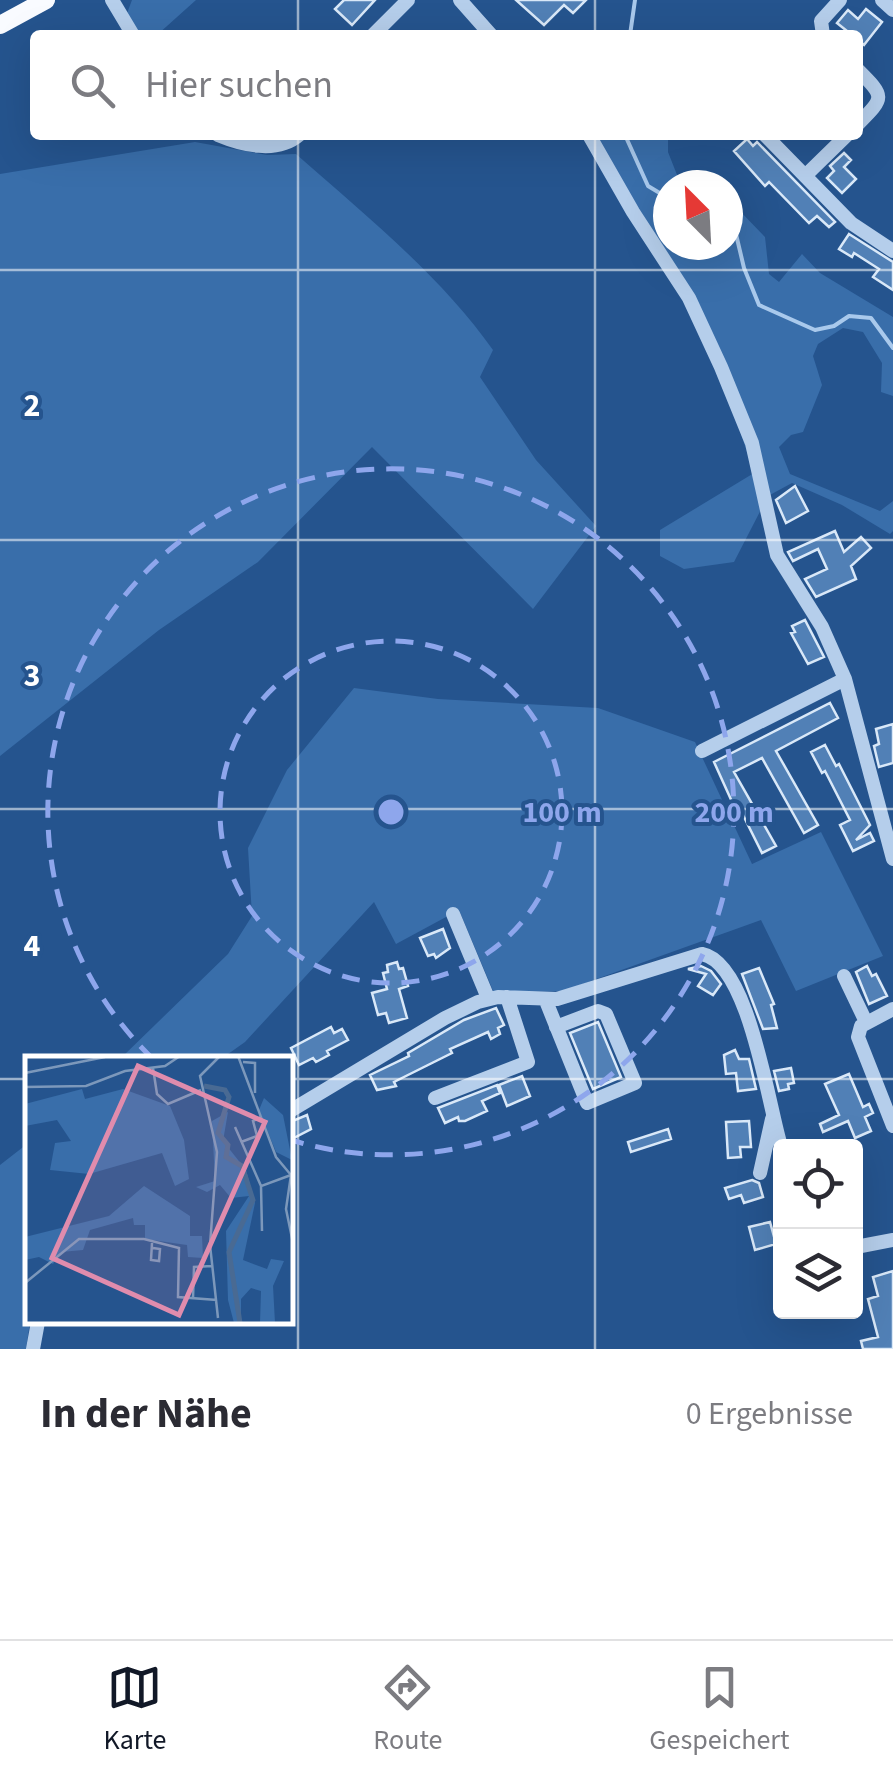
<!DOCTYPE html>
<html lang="de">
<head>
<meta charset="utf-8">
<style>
	body { margin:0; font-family:"Source Sans 3",sans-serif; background:#f2f2f3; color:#2b2b33 }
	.controls { position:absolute; right:30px; bottom:30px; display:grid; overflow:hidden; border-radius:10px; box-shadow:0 10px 40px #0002 }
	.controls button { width:90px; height:90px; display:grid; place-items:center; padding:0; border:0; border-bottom:2px solid #e1e1e2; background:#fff; color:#2b2b33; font:50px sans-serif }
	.compass { position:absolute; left:653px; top:170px; width:90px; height:90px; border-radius:50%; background:#fff; box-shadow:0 10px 40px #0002; rotate:336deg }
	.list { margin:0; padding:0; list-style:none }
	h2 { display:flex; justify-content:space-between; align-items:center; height:130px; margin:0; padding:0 40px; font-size:42px }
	h2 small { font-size:32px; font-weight:400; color:#7c7c81 }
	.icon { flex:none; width:55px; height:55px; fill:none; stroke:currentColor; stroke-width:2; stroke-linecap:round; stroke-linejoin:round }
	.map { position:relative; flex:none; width:893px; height:1349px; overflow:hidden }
	.search { position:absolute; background:#fff; box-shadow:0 10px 40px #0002; left:30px; right:30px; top:30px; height:110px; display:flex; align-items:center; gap:25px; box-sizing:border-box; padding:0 35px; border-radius:10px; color:#7c7c81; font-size:38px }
	.sheet { height:290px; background:#fff }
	nav { display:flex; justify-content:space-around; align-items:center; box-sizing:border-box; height:140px; border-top:2px solid #e1e1e2; background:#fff; font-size:28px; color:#7c7c81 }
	nav a { display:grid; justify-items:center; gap:5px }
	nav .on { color:#111827 }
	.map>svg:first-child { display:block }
</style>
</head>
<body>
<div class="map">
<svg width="893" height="1349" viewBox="0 0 893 1349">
	<rect width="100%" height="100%" fill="#25548e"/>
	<path fill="#396eaa" d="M132,0H196L157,35H140L126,16Z
		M585,135H668V152L681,185H668V245H728V211L738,209L765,237L769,274L779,282L802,254L820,273L893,317V396L881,392L882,363L863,332L843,328L818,344L813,356L822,385L803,432L791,435L779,447L790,474L880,511L893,501V531L890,534L842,505L792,483L768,496L734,562L684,569L660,556V530L754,473L729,398L686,298Z
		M195,142L267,155L296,154C365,215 440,275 493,350L480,377L536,460L596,526L533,609L372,447L258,562L159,630L0,756V174Z
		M354,688L438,699L598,708L695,742L752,864L821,832L883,956L796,991L761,920L563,991L494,993L459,910L396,944L374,902L245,1042L221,1059H120L228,954L252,916L248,848L287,770Z
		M27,1144L28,1322H30L26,1349H0V1165Z"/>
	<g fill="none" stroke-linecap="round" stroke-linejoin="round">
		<path stroke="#a9c9ec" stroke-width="4" d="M630,35L635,0
			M625,135L648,186L668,198
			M728,225L735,230L744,268L759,305L815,330L834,326L849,316L871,318L893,348"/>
	</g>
	<path fill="#5180b6" stroke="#d9e8f8" stroke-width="2.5" d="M344,0H375L352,25L335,9Z
		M516,0H586L573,13L564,5L544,25Z
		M866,9L882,22L864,45L858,40V35H852L837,23L848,10L858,19Z
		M747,139L753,146L757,142L835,222L829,227L817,216L809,223L769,182L765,186L734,151Z
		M844,153L851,160L844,167L856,179L842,193L827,178L834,171L830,166Z
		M849,234L893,262V290L873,277L879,269L854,253L852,257L839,249Z
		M795,486L808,511L786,523L776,500Z
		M835,531L844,552L861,537L871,548L851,566L856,579L816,597L805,579L827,569L818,549L793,561L788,552Z
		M805,620L824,657L808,664L791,633L795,632L792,626Z
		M830,703L838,718L776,751L818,825L804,833L762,758L734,772L776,846L762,853L742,813L738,815L714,762Z
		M893,724V763L879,767L874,746L879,744L876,729Z
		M825,745L836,766L839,764L870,825L856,840L870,833L874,841L853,851L840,825L850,820L825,771L822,773L811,752Z
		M443,929L450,948L436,958L434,954L428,956L420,938Z
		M397,962L399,969L403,968L408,986L399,989L407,1018L389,1023L386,1013L378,1015L372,993L387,989L383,973L388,972L387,965Z
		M701,966L711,971L721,984L713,995L698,986L706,974L688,969Z
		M867,966L872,976L876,974L887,996L869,1004L856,972Z
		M759,968L774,1004L771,1005L777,1028L763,1029L742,974Z
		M496,1008L504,1025L498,1028L500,1034L491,1039L488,1032L450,1049L452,1053L394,1082L396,1086L377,1090L370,1075L409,1056L408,1053L464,1020Z
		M598,1022L621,1077L593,1089L570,1033Z
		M331,1027L334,1033L342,1029L348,1040L327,1051L329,1055L316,1062L313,1058L299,1065L291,1048Z
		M735,1050L739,1059H749L756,1089L738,1091L736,1073L726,1074L724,1055Z
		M791,1068L794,1083L788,1084L789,1089L779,1091L774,1071Z
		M849,1074L863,1107L869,1104L873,1113L865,1117L871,1131L855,1138L848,1121L823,1132L820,1124L839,1115L825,1084Z
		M522,1076L530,1096L507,1106L499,1085Z
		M497,1085L500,1093L482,1101L487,1111L465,1121H459L458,1117L445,1123L438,1108Z
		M307,1115L311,1129L290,1140V1122Z
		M749,1121L751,1147H740L741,1157L728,1158L726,1122Z
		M668,1129L671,1139L631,1152L628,1142Z
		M752,1180L759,1183L763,1197L744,1203L741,1195L729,1199L725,1188Z
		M770,1222L776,1244L755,1250L749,1227Z
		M893,1271V1349H863L861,1341L878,1337L868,1299L878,1296L873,1277Z"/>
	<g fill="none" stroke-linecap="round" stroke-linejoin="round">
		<path stroke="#b5ceeb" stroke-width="14" d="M112,0L133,35
			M460,0L491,35
			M882,0L893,10
			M373,35L408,0
			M823,35L821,21L840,0
			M858,70C885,97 885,97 858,124
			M218,135C242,145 277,154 299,135
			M589,135L633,212L689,298L721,367L752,443L777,555L822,627L845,679L893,859
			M765,135L851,223L893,251
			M805,176L847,135
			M702,751L845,679
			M453,914L488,998
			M844,976L866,1022
			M546,1001L587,1103L635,1083L606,1014L598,1011L556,1027
			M893,1009L861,1026L858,1037L893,1126
			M435,1098L528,1062L507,997
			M290,1111L445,1018L478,1002L498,997L557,999L702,954C749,963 768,1104 781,1146
			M760,1173L772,1119
			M856,1247L893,1240
			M33,1349L38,1322"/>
		<path stroke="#f9fbff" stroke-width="18" d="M0,25L46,0"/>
	</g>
	<path fill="none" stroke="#fff" stroke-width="2.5" stroke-opacity="0.55" d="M298,0V35M595,0V35M298,135V1349M595,135V1349M0,270H893M0,540H893M0,809H893M0,1079H28M290,1079H893"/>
	<g fill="none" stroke="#8ea6ec" stroke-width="5" stroke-dasharray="18 12">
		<circle cx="391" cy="812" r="171"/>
		<path d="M153 1059A343 343 0 1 1 291 1140"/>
	</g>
	<g transform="translate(25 1056)">
		<rect width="268" height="268" fill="#25548e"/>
		<path d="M57,33L60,43L98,33L145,50L159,84L164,123L150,130L137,97L64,118L25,114L30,87L46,85L32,64L0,70V48ZM239,42L258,59L267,104L251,96L234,54ZM203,56L198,85L221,114L230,147L218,204L242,213L246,203L259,205L248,230L250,267H235L236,235L226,232L216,243V267H209L203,244L201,175L224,140L206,142L195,129L182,136L171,131L190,125L187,65ZM119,130L165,160V180H177L178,202L163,201L162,189L120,183V169H109L108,162L65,174L58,194L36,196L28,208L14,201L0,204V181L84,160Z" fill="#396eaa"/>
		<path fill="none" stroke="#496a93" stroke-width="5" d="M179,30L200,34L204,41L193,77L203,89L201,101L217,110L228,144L204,196L215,267"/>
		<path fill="none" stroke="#7c98bb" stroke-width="2.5" d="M213,0L251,101L266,119L261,153L268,187M218,6L230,7V37M128,12L132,38L143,48L176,34M0,17L80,1M0,31L61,30L100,15L140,10L155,0M210,71L236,130M216,86L232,80L228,65L236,61M237,175L236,130L266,119M127,187L126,204L134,205L135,193L128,192M0,227L54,183H119L154,192L153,241L192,244M168,243L169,211L187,210M193,262L185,189L192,96L175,20L195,0"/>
		<path fill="#e08cad" fill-opacity="0.15" stroke="#e08cad" stroke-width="5" d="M113,10L240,66L154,259L27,202Z"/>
		<rect width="268" height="268" fill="none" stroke="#fff" stroke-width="5"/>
	</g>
	<g font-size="32" text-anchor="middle" font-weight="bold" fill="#fff" stroke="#25548e" stroke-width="8" stroke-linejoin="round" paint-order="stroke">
		<text x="32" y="416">2</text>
		<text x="32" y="686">3</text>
		<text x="32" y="956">4</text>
	</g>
	<circle cx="391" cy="812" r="15" fill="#8ea6ec" stroke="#25548e" stroke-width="5"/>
	<g font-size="30" text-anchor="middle" font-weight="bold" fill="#8ea6ec" stroke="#25548e" stroke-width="8" stroke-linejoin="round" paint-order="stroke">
		<text x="562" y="822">100 m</text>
		<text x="734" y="822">200 m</text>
	</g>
</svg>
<div class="controls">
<button><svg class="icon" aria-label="locate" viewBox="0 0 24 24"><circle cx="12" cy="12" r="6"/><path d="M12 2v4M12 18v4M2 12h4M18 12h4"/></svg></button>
<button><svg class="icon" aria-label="layers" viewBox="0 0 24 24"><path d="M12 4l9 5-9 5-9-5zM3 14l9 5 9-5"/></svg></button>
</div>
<svg class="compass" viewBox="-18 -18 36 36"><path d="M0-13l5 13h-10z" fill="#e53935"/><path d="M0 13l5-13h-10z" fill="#7c7c81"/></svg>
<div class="search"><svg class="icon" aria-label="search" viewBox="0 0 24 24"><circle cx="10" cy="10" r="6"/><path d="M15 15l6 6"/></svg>Hier suchen</div>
</div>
<section class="sheet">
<h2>In der Nähe<small>0 Ergebnisse</small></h2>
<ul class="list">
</ul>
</section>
<nav>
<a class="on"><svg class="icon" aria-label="map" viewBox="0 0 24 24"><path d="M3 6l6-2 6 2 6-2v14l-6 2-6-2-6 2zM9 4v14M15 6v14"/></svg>Karte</a>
<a><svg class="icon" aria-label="directions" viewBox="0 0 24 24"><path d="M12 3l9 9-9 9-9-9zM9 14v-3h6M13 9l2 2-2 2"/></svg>Route</a>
<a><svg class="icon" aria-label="saved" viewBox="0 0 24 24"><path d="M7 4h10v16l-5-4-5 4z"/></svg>Gespeichert</a>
</nav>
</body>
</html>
